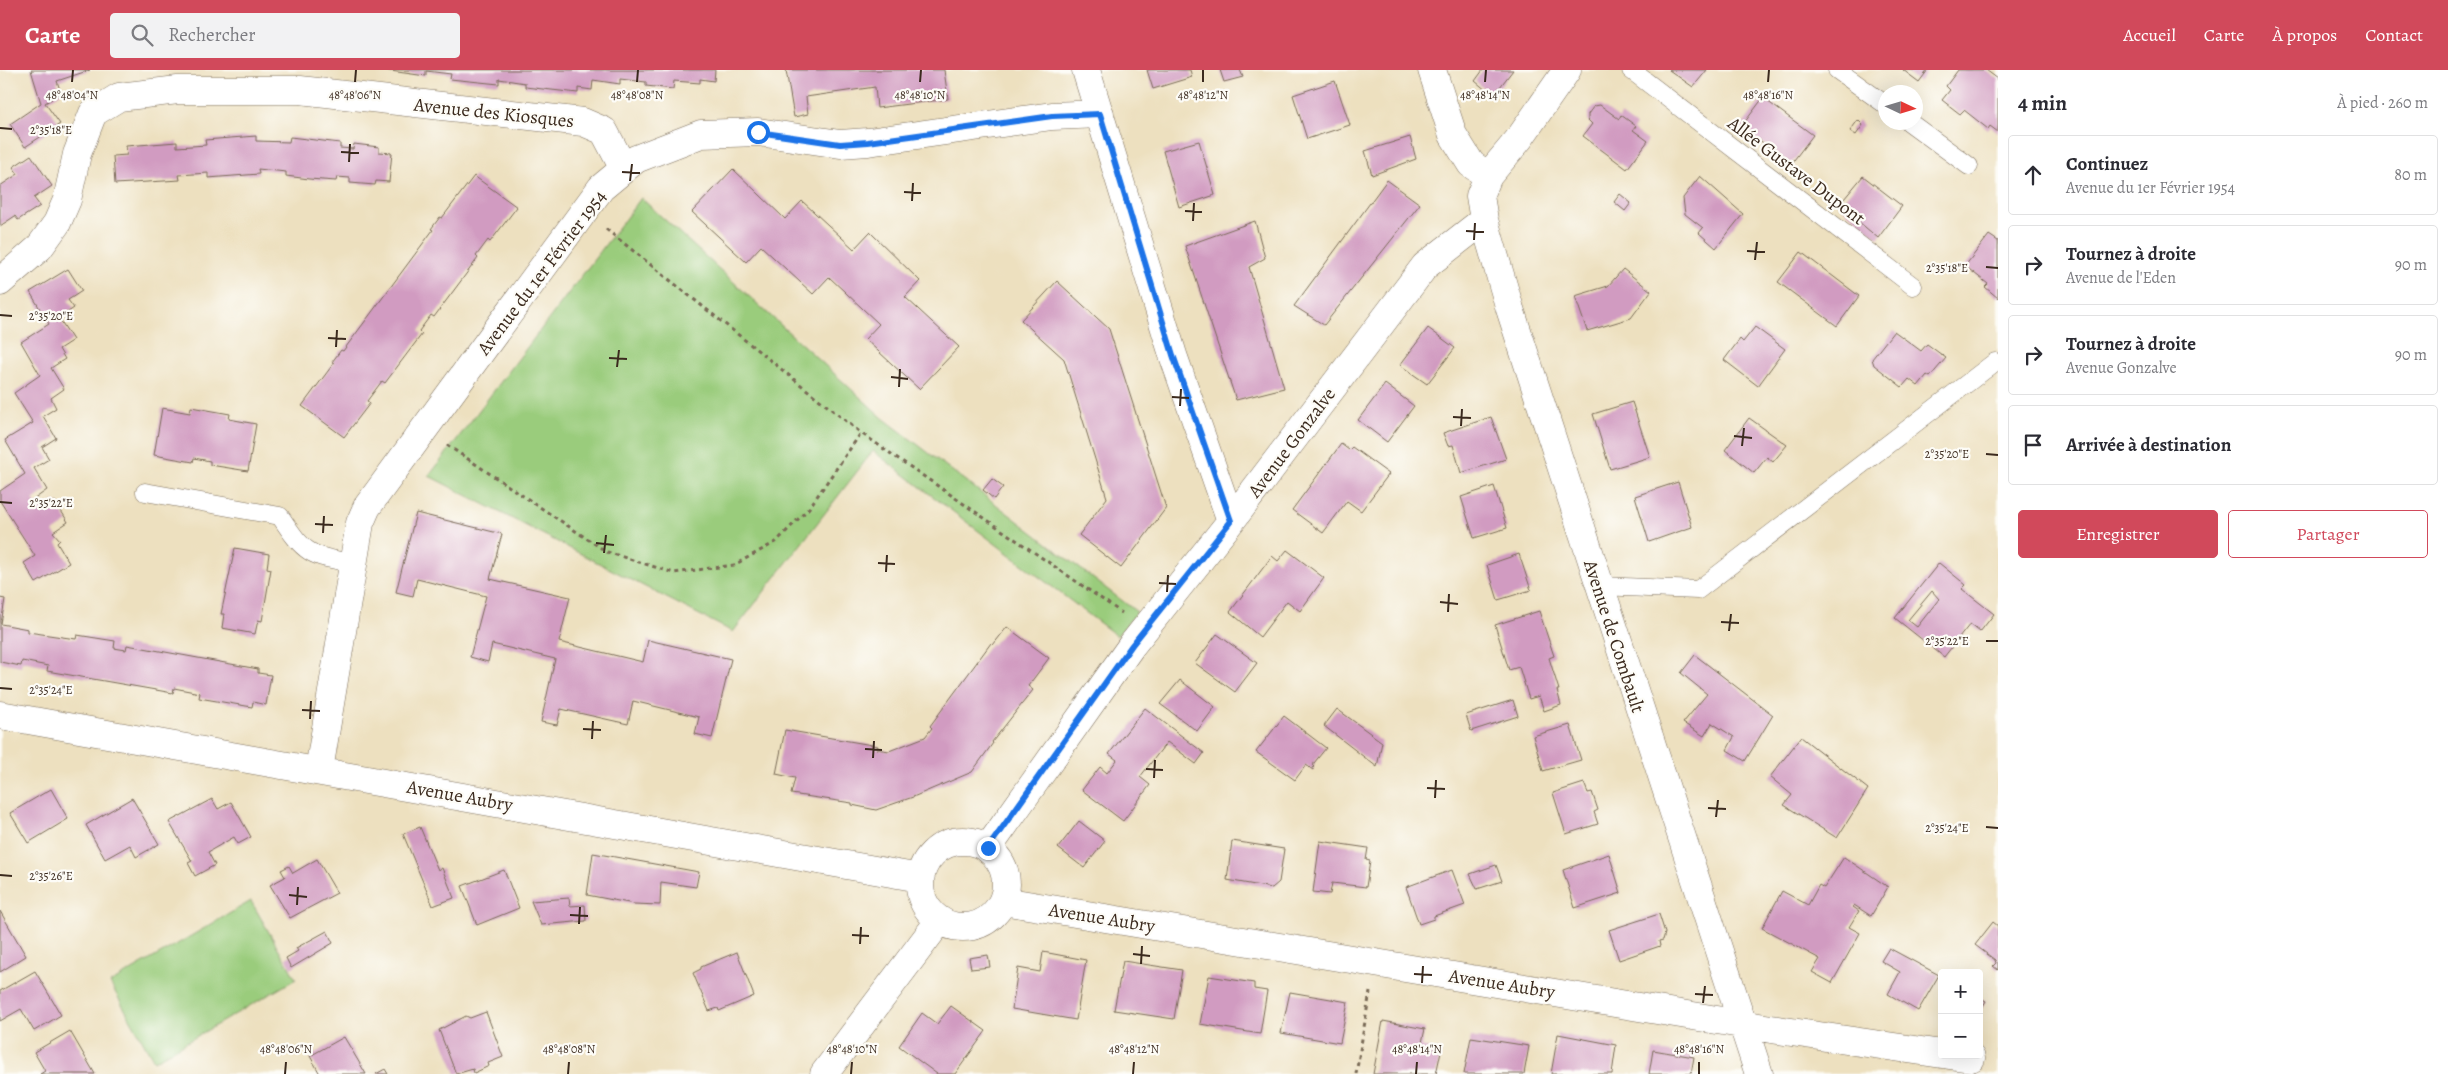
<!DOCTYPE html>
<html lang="fr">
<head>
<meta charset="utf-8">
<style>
	body { margin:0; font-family:Alegreya,serif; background:#f2f2f3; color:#2b2b33 }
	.controls { position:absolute; right:15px; bottom:15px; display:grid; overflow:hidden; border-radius:5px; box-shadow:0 5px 20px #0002 }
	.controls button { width:45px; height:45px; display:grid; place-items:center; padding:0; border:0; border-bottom:1px solid #e1e1e2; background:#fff; color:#2b2b33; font:25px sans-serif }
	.compass { position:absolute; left:1878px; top:15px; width:45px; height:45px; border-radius:50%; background:#fff; box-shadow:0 5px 20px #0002; rotate:94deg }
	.stop { position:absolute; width:15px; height:15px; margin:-11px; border:4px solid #1a73e8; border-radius:50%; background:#fff }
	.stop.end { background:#1a73e8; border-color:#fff; box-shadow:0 1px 5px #0008 }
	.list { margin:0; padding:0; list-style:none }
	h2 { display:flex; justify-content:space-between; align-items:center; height:65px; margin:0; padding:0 20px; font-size:21px }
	h2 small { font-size:16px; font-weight:400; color:#7c7c81 }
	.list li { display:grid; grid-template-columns:32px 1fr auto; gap:15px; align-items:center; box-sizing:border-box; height:80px; margin:0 10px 10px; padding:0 10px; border:1px solid #e1e1e2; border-radius:5px }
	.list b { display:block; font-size:19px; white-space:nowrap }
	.list p { margin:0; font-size:16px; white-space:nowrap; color:#7c7c81 }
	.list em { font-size:16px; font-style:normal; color:#7c7c81 }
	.actions { display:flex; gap:10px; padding:15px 20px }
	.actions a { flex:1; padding:11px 0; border:1px solid #d1495b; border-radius:5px; text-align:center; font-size:18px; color:#d1495b }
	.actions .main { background:#d1495b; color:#fff }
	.icon { flex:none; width:28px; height:28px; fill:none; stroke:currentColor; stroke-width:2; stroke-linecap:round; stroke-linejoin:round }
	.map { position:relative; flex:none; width:1998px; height:1004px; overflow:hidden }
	header { display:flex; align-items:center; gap:30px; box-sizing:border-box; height:70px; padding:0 25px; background:#d1495b; color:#fff }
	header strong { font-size:24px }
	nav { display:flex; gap:28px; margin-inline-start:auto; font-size:18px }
	.search { width:350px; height:45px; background:#f2f2f3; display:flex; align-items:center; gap:12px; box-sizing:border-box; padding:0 18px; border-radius:5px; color:#7c7c81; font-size:19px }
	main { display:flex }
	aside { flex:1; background:#fff }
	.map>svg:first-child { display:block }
</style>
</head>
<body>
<header>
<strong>Carte</strong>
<div class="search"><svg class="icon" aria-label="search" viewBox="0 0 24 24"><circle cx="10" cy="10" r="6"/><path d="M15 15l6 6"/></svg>Rechercher</div>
<nav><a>Accueil</a><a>Carte</a><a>À propos</a><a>Contact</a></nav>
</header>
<main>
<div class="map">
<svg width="1998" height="1004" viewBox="0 0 1998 1004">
	<rect width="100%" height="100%" fill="#fdfcf7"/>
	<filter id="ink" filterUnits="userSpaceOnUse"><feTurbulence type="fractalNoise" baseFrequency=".02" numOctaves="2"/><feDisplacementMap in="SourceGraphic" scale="10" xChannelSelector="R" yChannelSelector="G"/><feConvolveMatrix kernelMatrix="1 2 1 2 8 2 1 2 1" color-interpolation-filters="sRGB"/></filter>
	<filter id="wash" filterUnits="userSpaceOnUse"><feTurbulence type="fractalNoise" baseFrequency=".0096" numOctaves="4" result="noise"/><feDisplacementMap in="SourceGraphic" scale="20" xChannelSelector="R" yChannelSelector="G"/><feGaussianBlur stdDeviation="1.12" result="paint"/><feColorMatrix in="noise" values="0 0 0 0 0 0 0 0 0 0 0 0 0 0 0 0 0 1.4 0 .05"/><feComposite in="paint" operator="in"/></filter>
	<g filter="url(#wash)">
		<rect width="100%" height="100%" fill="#ede0bf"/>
		<path fill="#9acc7c" stroke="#6a7b4d" d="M641,128L883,348L1137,542L1117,566L873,381L733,562L429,406Z
			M251,831L296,909L154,991L110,913Z"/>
		<g id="blocks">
			<path fill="#d19bc1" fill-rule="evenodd" d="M31,0H90L57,11L61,23L45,33L60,54L25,77L10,54L41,33Z
				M383,0H715L714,11L700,9V13L674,11L673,19L646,16V12L620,9V14L593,10L592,20L578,18V23L525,17V13L499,9V14L450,9L451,4L426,1V6Z
				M786,0H944L948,29L877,38L875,17L806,27L808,44L794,47Z
				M1147,0H1190L1192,7L1153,19Z
				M1220,0H1240L1243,7L1224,12Z
				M1483,0H1513L1493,26L1475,11Z
				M1669,0H1707L1693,17Z
				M1903,0H1928L1919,12Z
				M1958,0H1986L1998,9V62L1990,56L1988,59L1964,40L1960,44L1942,30L1950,20L1946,16Z
				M1335,11L1350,55L1307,69L1293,25Z
				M1763,28L1813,65L1791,94L1758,69L1751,72L1741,63V57Z
				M1600,35L1619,49L1621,45L1636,56L1633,60L1648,71L1627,99L1583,66L1592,54L1588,50V44L1594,36Z
				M1858,50L1863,55L1856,65L1850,61Z
				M256,66V71L289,72L290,67L340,73V78L353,79L354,74L379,77V82L392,83L389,112L376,111L375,115L350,113V108L337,107L336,111L309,109L286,106V102L258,99L259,104L208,108V103L179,105L180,110L115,114L113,86L127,85L126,76L177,72V77L206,75L205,70Z
				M1410,67L1416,89L1372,105L1365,81Z
				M1199,71L1215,125L1179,137L1163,81Z
				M31,85L52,116L34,128L40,136L18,150L15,146L0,156V116L18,104L13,97Z
				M733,99L785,149L802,131L854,179L870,162L920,211L905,227L959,277L919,319L865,269L879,254L829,207L813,224L761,176L746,192L692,142Z
				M474,106L517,137L490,172L488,170L476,186L478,188L434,247L431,245L419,261L422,264L385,313L382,311L367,331L370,333L344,367L302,336L334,293L332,292L341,280L343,281L433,160L431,159L440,147L442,148Z
				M1700,106L1743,144L1716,178L1699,163L1703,158L1685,144L1683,128Z
				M1863,106L1902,136L1878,168L1839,135Z
				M1387,110L1420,134L1324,255L1294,236Z
				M1620,124L1631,133L1625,141L1614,132Z
				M1255,151L1265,188L1249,197L1284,318L1236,330L1185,176Z
				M1989,165L1998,171V228L1985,217L1988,214L1965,196Z
				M1801,182L1859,226L1837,256L1778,212Z
				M68,199L82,221L68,230L74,238L59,248L73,270L59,279L65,289L51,298L64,319L51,328L56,338L43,346L56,368L42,377L49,389L34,398L47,420L33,430L40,439L55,431L68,452L53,462L60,470L57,473L69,493L36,513L24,493L35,486L0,431V421L25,404L5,370L33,353L14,323L40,305L21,272L49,254L30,222Z
				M1623,199L1651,221L1631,248L1587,261L1575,226L1608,216Z
				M1057,211L1109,259L1166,438L1121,498L1079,465L1107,428L1064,289L1021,250Z
				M1755,257L1785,279L1758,316L1724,290L1740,269L1743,272Z
				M1428,258L1455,278L1427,314L1400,295Z
				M1894,261L1921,281L1927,274L1946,288L1930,307L1927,305L1918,316L1909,309L1902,317L1874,295L1872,289Z
				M1385,314L1414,336L1387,372L1358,350Z
				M1632,332L1650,387L1610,399L1593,344Z
				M191,337L230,344L229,349L256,354L248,401L210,395V391L194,388L193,392L154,385L162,338L190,343Z
				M1491,347L1506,389L1461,403L1453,375L1448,376L1443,363Z
				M1749,348L1787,375L1773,392L1767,387L1754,403L1725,380Z
				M1341,374L1349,380L1352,377L1389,404L1361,441L1347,431L1323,463L1292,440Z
				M992,409L1003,417L994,429L983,420Z
				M1678,412L1692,457L1649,472L1635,426Z
				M1494,416L1507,458L1474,468L1461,427Z
				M416,443L502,464L490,509L570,527L559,572L643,592L648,570L731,589L712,668L695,664L699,647L633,631L628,654L561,639L557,655L541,652L555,589L492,574L488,592L470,587L486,526L417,509L413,526L396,522Z
				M235,478L269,484L267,498L271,499L262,551L258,550L255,564L222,558L224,544H221Z
				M1287,480L1324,508L1300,541L1287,531L1260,567L1230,542L1272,486L1278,491Z
				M1519,484L1531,520L1498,530L1487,495Z
				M1939,493L1966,515L1962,519L1994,544L1980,562L1970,554L1944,587L1895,548ZM1932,521L1939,529L1917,557L1908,550Z
				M0,528L5,529L1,554L28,559V562L76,569L77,565L115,571L114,578L126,580L127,575L258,599V603L271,605L266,635L253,632L252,637L199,628L200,623L174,618L173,623L47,601L48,596L22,591L21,596L0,592Z
				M1539,541L1554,586L1549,588L1559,620H1557L1561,635L1544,641L1539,626L1529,629L1519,597L1509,600L1495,555Z
				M1007,557L1049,588L1028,616L1033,620L992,672L993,673L972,702L913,727L876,740L852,735V733L791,724L795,708L776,704L785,660L878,676L877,679L889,681L925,667L932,658L930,656L991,573L993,575Z
				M1217,564L1257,593L1235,622L1195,593Z
				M1695,585L1773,645L1745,691L1727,680L1734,667L1712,653L1704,666L1683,653L1707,624L1681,603Z
				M1180,610L1215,637L1197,661L1160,634Z
				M1513,630L1518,646L1471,661L1466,645Z
				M1145,638L1204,683L1196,694L1167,672L1140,707L1150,715L1123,751L1082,720L1100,697L1107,703L1117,690L1109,684Z
				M1337,639L1382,672L1377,697L1324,656Z
				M1284,646L1326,678L1314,693L1313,700L1306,695L1295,710L1256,682Z
				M1570,655L1581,690L1543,701L1533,666Z
				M1801,667L1868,719L1837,768L1784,735L1792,725L1770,707Z
				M1584,713L1588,723L1592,722L1598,740L1594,742L1598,754L1566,764L1553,723Z
				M51,719L68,749L28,773L10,743Z
				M132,728L159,774L136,787L130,775L105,789L86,755Z
				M212,729L218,739L231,732L251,767L238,774L234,767L208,782L215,795L195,806L188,793L192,791L169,752Z
				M1079,751L1105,771L1084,798L1058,778Z
				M420,757L438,800L442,798L454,828L433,836L403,764Z
				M1232,771L1284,779L1279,812L1272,818L1227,810Z
				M1320,771L1368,778L1366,790L1370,791L1366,817L1332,813L1330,824L1313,822Z
				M593,783L699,802L696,817L661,812L660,835L634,834L587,825Z
				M1609,784L1621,823L1575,838L1563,800Z
				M1844,787L1888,817L1871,846L1854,835L1853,837L1859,841L1849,857L1860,863L1832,913L1812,902L1820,889L1762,858L1782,821L1808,835L1819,815L1824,818Z
				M317,789L337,823L290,848L270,815L285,807L281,800L289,796L293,803Z
				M1496,795L1502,811L1477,819L1470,804Z
				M504,800L519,838L477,855L462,816Z
				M1452,800L1465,835L1434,846V849L1419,854L1406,817Z
				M569,828L570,836L585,835L586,851L541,855L531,831Z
				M0,841L26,886L0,902Z
				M1659,844L1665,863L1663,870L1659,871L1660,876L1619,890L1609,860Z
				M1993,852L1998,856V900L1993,896L1996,893L1995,890L1975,875Z
				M327,861L333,873L291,898L286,888L298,881L296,878Z
				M1889,878L1939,905L1918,941L1888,924L1900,902L1881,891Z
				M737,882L754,926L719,941L718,938L709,941L693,903L701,899V897Z
				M1043,882L1086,890L1076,950L1012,939L1018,898L1040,902Z
				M988,885L990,897L971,899L969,888Z
				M1123,891L1182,900L1174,949L1114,940Z
				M35,901L61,945L34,961L21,939L0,951V921Z
				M1209,906L1254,913V919L1267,921L1260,964L1200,954Z
				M1290,922L1348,932L1340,973L1281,963Z
				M1979,927L1986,931L1979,943Z
				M951,936L986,961L955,1004H937L899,976L922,943L937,954Z
				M486,942L503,987L488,993L489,996L474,1003L473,999L456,1004L439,960L466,946L470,948Z
				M1383,951L1425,959L1421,977L1441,981L1436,1004H1373Z
				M70,961L95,1004H40L45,1001L34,982Z
				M1558,964L1616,975L1612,1004H1551Z
				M344,967L366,1004H320L310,986Z
				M1471,967L1529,976L1524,1004H1464Z
				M1653,980L1694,987L1691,1004H1649Z
				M385,999L388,1004H376Z"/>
		</g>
	</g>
	<g filter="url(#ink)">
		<use href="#blocks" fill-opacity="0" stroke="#796a56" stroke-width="1"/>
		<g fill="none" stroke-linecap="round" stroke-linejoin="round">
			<g stroke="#796a56" stroke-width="19">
				<path id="lane" d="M1631,0L1913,216
					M1837,0L1886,35
					M1909,52L1969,96
					M145,422L280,446C305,484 309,486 353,493
					M1599,516L1698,520L1995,292"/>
			</g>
			<g stroke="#796a56" stroke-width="29">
				<path id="street" d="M1086,0L1173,285L1231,451
					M1432,0L1453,65L1471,94L1488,106
					M1567,0L1519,69L1488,106L1480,126L1484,150L1510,239L1759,1004
					M0,212L39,178L57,153L67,130L77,84L93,43L119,27L178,20H300L583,52L604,61L624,99
					M0,645L920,808
					M319,700L360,453L367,437L601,118L636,89L701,64L758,62L840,74L868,72L1052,46L1100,44
					M920 814a43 43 0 1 1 86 0a43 43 0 1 1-86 0Z
					M988,778L1132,575L1231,451L1425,196L1484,150
					M1003,831L1771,959L1942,984
					M1949,985L1971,988
					M824,1004L940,850"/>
			</g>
			<path stroke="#796a56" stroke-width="3" stroke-dasharray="4 4" stroke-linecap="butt" d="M606,159L861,363
				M447,375L607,482L674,503L734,495L776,472L809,438L861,363L1122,543
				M1356,1004L1370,922"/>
			<use href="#lane" stroke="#fff" stroke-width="18"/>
			<use href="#street" stroke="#fff" stroke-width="28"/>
		</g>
	</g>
	<g fill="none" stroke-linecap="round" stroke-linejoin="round" filter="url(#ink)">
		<path stroke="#1a73e8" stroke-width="6" d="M758,62L840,74L868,72L1052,46L1100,44L1173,285L1231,451L1132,575L988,778"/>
	</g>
	<path fill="none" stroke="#3b2a1e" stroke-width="2" d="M72,12L73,0M355,12L356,0M637,12L638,0M920,12L921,0M1203,12V0M1485,12L1486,0M1768,12L1769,0M0,58L12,59M341,82L359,83M349,92L350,74M622,102L640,103M630,111L632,94M904,122L921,123M912,131L913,113M1185,141L1202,142M1193,151L1194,133M1466,161L1484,162M1474,170L1475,153M1747,181L1765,182M1755,190L1757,172M1986,197L1998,198M0,245L12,246M328,268L346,269M336,277L337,260M609,288L627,289M617,297L619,280M891,307L908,309M899,317L900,299M1172,327L1189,328M1180,336L1181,319M1453,347L1471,348M1461,356L1462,339M1734,366L1752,368M1742,376L1744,358M1986,384L1998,385M0,432L12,433M315,454L333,455M323,463L324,446M596,473L614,475M604,483L606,465M878,493L895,494M886,502L887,485M1159,513L1176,514M1167,522L1168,505M1440,532L1458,534M1448,542L1449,524M1721,552L1739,553M1729,561L1731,544M1986,571H1998M0,618L12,619M302,640L320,641M310,649L311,631M583,659L601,660M592,669L593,651M865,679L882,680M873,688L874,671M1146,699L1163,700M1154,708L1155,690M1427,718L1445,719M1435,728L1436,710M1708,738L1726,739M1716,747L1718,730M1986,757L1998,758M0,805L12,806M289,825L307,827M297,835L298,817M570,845L588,846M579,854L580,837M852,865L869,866M860,874L861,857M1133,884L1150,886M1141,894L1142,876M1414,904L1432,905M1422,913L1423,896M1695,924L1713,925M1703,933L1705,916M285,1004L286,992M568,1004L569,992M851,1004L852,992M1133,1004L1134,992M1416,1004L1417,992M1699,1004V992"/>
	<g text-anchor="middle" stroke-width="4.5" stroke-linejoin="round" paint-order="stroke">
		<g font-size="19" fill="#3b2a1e" stroke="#fdfcf7">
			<text transform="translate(494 42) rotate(6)" y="7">Avenue des Kiosques</text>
			<text transform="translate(1797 100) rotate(37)" y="7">Allée Gustave Dupont</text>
			<text transform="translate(541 202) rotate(-53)" y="7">Avenue du 1er Février 1954</text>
			<text transform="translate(1291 372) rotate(-53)" y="7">Avenue Gonzalve</text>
			<text transform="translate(1615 566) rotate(72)" y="7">Avenue de Combault</text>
			<text transform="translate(460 725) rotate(10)" y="7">Avenue Aubry</text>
			<text transform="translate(1102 847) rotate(9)" y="7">Avenue Aubry</text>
			<text transform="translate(1502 913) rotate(9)" y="7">Avenue Aubry</text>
		</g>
	</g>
	<g font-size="12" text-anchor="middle" fill="#3b2a1e" stroke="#fdfcf7" stroke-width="4.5" stroke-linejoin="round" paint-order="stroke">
		<text x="72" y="29">48°48'04"N</text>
		<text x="355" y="29">48°48'06"N</text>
		<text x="637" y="29">48°48'08"N</text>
		<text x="920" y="29">48°48'10"N</text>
		<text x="1203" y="29">48°48'12"N</text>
		<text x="1485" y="29">48°48'14"N</text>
		<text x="1768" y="29">48°48'16"N</text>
		<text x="51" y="64">2°35'18"E</text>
		<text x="1947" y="202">2°35'18"E</text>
		<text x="51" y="250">2°35'20"E</text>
		<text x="1947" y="388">2°35'20"E</text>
		<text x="51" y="437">2°35'22"E</text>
		<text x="1947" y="575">2°35'22"E</text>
		<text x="51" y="624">2°35'24"E</text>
		<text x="1947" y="762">2°35'24"E</text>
		<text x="51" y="810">2°35'26"E</text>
		<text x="286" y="983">48°48'06"N</text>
		<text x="569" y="983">48°48'08"N</text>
		<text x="852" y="983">48°48'10"N</text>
		<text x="1134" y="983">48°48'12"N</text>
		<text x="1417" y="983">48°48'14"N</text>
		<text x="1699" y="983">48°48'16"N</text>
	</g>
</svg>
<div class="controls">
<button>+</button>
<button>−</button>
</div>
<svg class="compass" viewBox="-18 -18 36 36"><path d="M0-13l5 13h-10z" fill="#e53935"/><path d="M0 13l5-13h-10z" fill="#7c7c81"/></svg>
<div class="stop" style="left:758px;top:62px"></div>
<div class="stop end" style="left:988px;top:778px"></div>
</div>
<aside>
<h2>4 min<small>À pied · 260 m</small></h2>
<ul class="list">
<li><svg class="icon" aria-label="ahead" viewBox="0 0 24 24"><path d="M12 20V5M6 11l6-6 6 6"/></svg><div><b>Continuez</b><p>Avenue du 1er Février 1954</p></div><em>80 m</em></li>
<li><svg class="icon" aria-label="right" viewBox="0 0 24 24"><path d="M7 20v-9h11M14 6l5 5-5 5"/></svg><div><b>Tournez à droite</b><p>Avenue de l'Eden</p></div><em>90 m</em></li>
<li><svg class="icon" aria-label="right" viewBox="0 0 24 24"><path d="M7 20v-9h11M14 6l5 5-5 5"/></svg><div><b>Tournez à droite</b><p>Avenue Gonzalve</p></div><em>90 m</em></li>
<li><svg class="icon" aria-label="arrive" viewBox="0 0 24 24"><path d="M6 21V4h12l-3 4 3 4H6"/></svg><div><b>Arrivée à destination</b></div></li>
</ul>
<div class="actions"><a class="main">Enregistrer</a><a>Partager</a></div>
</aside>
</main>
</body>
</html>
